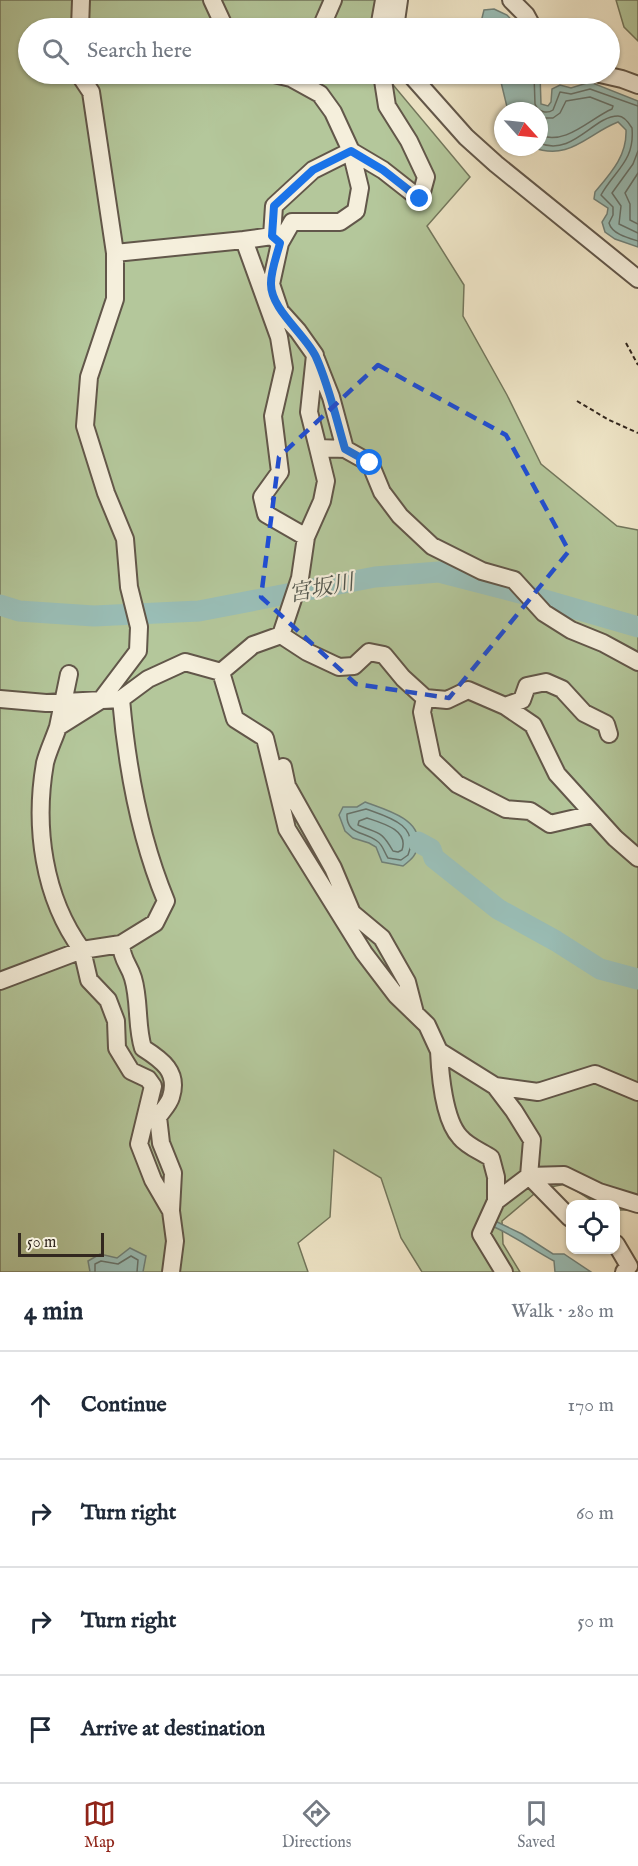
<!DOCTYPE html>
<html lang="en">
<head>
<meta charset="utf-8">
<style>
	body { margin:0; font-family:"IM FELL English","Noto Serif JP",serif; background:#f2f2f3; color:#1f2937 }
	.controls { position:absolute; right:18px; bottom:18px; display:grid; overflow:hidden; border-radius:12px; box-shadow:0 2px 4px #0004 }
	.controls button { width:54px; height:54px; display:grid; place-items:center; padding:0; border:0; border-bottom:2px solid #e0e1e3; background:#fff; color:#1f2937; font:30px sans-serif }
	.compass { position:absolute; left:494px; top:102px; width:54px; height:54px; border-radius:50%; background:#fff; box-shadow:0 2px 4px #0004; rotate:117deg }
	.scale { position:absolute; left:18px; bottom:15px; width:86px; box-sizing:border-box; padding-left:6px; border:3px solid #32271f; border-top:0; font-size:16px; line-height:21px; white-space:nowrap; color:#32271f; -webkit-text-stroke:4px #f5efdc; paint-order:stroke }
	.stop { position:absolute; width:18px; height:18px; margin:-14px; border:4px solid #1a73e8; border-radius:50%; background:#fff }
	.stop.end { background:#1a73e8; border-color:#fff; box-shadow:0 2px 6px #0008 }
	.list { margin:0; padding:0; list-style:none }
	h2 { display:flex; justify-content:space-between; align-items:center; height:78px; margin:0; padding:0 24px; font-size:26px }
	h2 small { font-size:20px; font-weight:400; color:#747a83 }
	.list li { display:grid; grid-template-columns:39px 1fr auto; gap:18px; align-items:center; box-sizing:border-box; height:108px; padding:0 24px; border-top:2px solid #e0e1e3 }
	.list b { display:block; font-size:22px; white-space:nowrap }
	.list em { font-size:20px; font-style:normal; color:#747a83 }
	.icon { flex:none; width:33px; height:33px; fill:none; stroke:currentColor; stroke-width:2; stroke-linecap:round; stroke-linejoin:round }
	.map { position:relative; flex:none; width:638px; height:1272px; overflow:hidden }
	.search { position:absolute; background:#fff; box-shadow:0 2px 4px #0004; left:18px; right:18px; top:18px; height:66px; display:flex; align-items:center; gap:15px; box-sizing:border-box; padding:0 21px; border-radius:33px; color:#747a83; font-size:22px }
	.sheet { height:510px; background:#fff }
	nav { display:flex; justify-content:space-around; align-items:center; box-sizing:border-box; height:84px; border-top:2px solid #e0e1e3; background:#fff; font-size:16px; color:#747a83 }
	nav a { display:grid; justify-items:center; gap:3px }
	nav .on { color:#8f2418 }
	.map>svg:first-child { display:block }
</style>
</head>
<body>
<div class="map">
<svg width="638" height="1272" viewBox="0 0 638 1272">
	<rect width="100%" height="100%" fill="#f0e7c9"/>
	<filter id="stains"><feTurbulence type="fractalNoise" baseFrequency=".00333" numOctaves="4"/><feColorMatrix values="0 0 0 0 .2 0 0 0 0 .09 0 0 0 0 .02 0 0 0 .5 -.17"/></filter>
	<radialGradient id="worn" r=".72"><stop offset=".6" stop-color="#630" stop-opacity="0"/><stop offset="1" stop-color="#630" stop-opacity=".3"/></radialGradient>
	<path fill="#b4c79b" stroke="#73775d" stroke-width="1.5" d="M0,0H390L384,28H28V74H388L389,80L470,177L427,226L464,285L463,316L507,395L541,464L617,526L638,530V1210H616V1204H597L566,1184L540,1189L502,1221L503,1244L520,1272H422L401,1238L381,1178L334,1150L330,1217L298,1243L308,1272H0Z
		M616,0H638V41L624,27Z"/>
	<path fill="#9abfb8" stroke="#70827b" stroke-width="1.5" d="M494,9L507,15L519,28H483L481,22L484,10Z
		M499,74H540L541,104L548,106L551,102L552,89L560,85L571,88L590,82L638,101V247L615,239L605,232L602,222L607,214L608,208L594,199L595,192C611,173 627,156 626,130L618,122C587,134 569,162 532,147H539V111H508Z
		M365,802C383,809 420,818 418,843C417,855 412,859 403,866L382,862L376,847L369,843L353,838L345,831L339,815L343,807H357Z
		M493,1220L522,1234L553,1254H564L591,1272H555L554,1261C532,1249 513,1235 490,1225Z
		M130,1248L146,1256L143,1272H90L88,1261L100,1254L117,1258Z"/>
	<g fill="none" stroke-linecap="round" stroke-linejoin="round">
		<path stroke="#66736c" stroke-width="1.5" d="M534,74L535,104C538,112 547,114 553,110L560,92L571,94L590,89L638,106
			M539,118H553L560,113L566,101L590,97L613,106L612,109C589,119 566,146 539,135
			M539,143C573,157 593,116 618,116C624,116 629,123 632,128C635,161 615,170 601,195L613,207V215L609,223C612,234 628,238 638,241
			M638,151L633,164L612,193L621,206L619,224L638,233
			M638,173L625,193L630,204V220L638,224
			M366,809C388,817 420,825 408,855L401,860L388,858C384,852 383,845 377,841C364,831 346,835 347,814Z
			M367,818C382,823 409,830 402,850L398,852L393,851C381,830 379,834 358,825L359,821Z
			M95,1272V1264L101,1261L118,1264L131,1256L138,1260L137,1272"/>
		<path stroke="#9abfb8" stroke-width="21" d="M0,605L19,611L94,616L199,611L375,577L439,572L524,594L638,627
			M418,842L431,849L434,858L498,909L556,941L600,969L638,979"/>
		<g stroke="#62574a" stroke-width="20">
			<path id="minor" d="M212,0L225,28
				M511,0L526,15L533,28
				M80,28L81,0
				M324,28L323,23L333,0
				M379,28L384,0
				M395,28L399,0
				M79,74L91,92L115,253L244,240
				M274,74L291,78
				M382,74L387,106L409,141L426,177L420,199L383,170L351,151L313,170L274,206L272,236L280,243L271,284L280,311L298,331L315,355L309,412L318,448L345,449L370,463L382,492L400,516L432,546L482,571L514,580L544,613L571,630L603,643L638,662
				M410,74L466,137L496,164L638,279
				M600,74L622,79L638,85
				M272,236L244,240L279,337L284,368L273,416L280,472L262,497L266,514L306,537L322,501L326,481L318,448
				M280,243L292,222H340L356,211L360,188L351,151L333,112L320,94L291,78L293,74
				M316,359L331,397L345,449
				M281,635L300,578L306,537
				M221,672L235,719L265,738L287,829L364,953L396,995L427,1025L439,1051L495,1086L538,1092L595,1074L638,1092
				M69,674L58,727L101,700L138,651L139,627L129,587L125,539L106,493L85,426L89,377L115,299V253
				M425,698L422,712L432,760L457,784L506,809L530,811L550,824L593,814
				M0,699L46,703L121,699L148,679L185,662L221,672L253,645L281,635L307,652L339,667L354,666L369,652L384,655L403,678L425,698L447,700L468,690L505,706L533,725L557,774L615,838L638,858
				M505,706L522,700L527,686L546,682L562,689L584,713L606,724L609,734
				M58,727C54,739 48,751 45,763C34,826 43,897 82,950L121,944L155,923L166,901C139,836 127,768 121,699
				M283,767L287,786L333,868L352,913L382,938L407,982L415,1013
				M121,944C122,961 129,964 133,978C140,1001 136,1026 143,1048C162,1060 179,1072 171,1097C169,1104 162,1111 158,1117L161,1143L173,1173L171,1210
				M0,981L82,950L89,980L108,1000L116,1021L117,1048L131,1071L148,1079L153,1086L139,1144L153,1180L171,1211L175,1241L171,1272
				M439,1051C440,1073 444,1120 460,1137C467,1146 482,1152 491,1158L496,1177V1201
				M495,1086L514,1111L532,1140L529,1176L570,1218
				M616,1244L629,1266L624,1272
				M504,1272L481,1234L496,1201L529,1176L564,1175L599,1192L638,1204"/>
		</g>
		<path stroke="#32271f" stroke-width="2" stroke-dasharray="4.5 3" stroke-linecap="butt" d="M626,343L638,365
			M577,401L609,420L638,433"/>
		<use href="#minor" stroke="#f5efdc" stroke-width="16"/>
	</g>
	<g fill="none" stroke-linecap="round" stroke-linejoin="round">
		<path stroke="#1a73e8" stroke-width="8" d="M370,463L345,449C336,418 329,386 316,357C305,334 270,309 271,283C271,270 277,255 280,243L272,236L274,206L313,170L351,151L383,170L420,199"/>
	</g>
	<path fill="none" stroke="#1d4ed8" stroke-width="4.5" stroke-dasharray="12 8" stroke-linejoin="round" d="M378,365L506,435L569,551L449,698L356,684L261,597L279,457Z"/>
	<g text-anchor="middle" stroke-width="4.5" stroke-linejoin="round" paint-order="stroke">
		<g font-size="22" font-style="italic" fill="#51554d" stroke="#f5efdc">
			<text transform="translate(321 587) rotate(-11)" y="8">宮坂川</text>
		</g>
	</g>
	<rect width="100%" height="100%" filter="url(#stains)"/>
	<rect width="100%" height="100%" fill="url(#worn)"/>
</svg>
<div class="controls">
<button><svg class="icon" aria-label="locate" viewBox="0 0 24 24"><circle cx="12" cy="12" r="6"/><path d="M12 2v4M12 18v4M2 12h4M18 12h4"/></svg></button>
</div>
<svg class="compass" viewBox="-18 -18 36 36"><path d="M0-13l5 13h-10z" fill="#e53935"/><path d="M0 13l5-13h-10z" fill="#747a83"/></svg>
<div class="scale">50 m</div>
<div class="stop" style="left:370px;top:463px"></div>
<div class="stop end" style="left:420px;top:199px"></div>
<div class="search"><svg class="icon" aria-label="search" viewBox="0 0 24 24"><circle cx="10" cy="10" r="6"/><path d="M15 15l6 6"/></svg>Search here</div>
</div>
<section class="sheet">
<h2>4 min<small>Walk · 280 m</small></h2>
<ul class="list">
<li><svg class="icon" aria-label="ahead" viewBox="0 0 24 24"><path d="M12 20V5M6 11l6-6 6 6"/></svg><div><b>Continue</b></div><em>170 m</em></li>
<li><svg class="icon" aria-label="right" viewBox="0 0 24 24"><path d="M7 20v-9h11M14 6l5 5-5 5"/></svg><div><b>Turn right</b></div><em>60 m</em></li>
<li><svg class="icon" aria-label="right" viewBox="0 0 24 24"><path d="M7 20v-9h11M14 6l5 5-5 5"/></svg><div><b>Turn right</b></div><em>50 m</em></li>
<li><svg class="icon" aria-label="arrive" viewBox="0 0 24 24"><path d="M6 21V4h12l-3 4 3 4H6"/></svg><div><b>Arrive at destination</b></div></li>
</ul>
</section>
<nav>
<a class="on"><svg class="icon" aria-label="map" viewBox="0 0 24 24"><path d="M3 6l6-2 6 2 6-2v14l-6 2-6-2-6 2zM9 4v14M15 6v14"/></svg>Map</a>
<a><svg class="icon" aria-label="directions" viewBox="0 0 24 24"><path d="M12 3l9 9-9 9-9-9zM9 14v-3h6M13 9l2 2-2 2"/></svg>Directions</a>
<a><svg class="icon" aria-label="saved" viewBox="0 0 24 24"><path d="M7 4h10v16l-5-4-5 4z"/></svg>Saved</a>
</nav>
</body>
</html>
